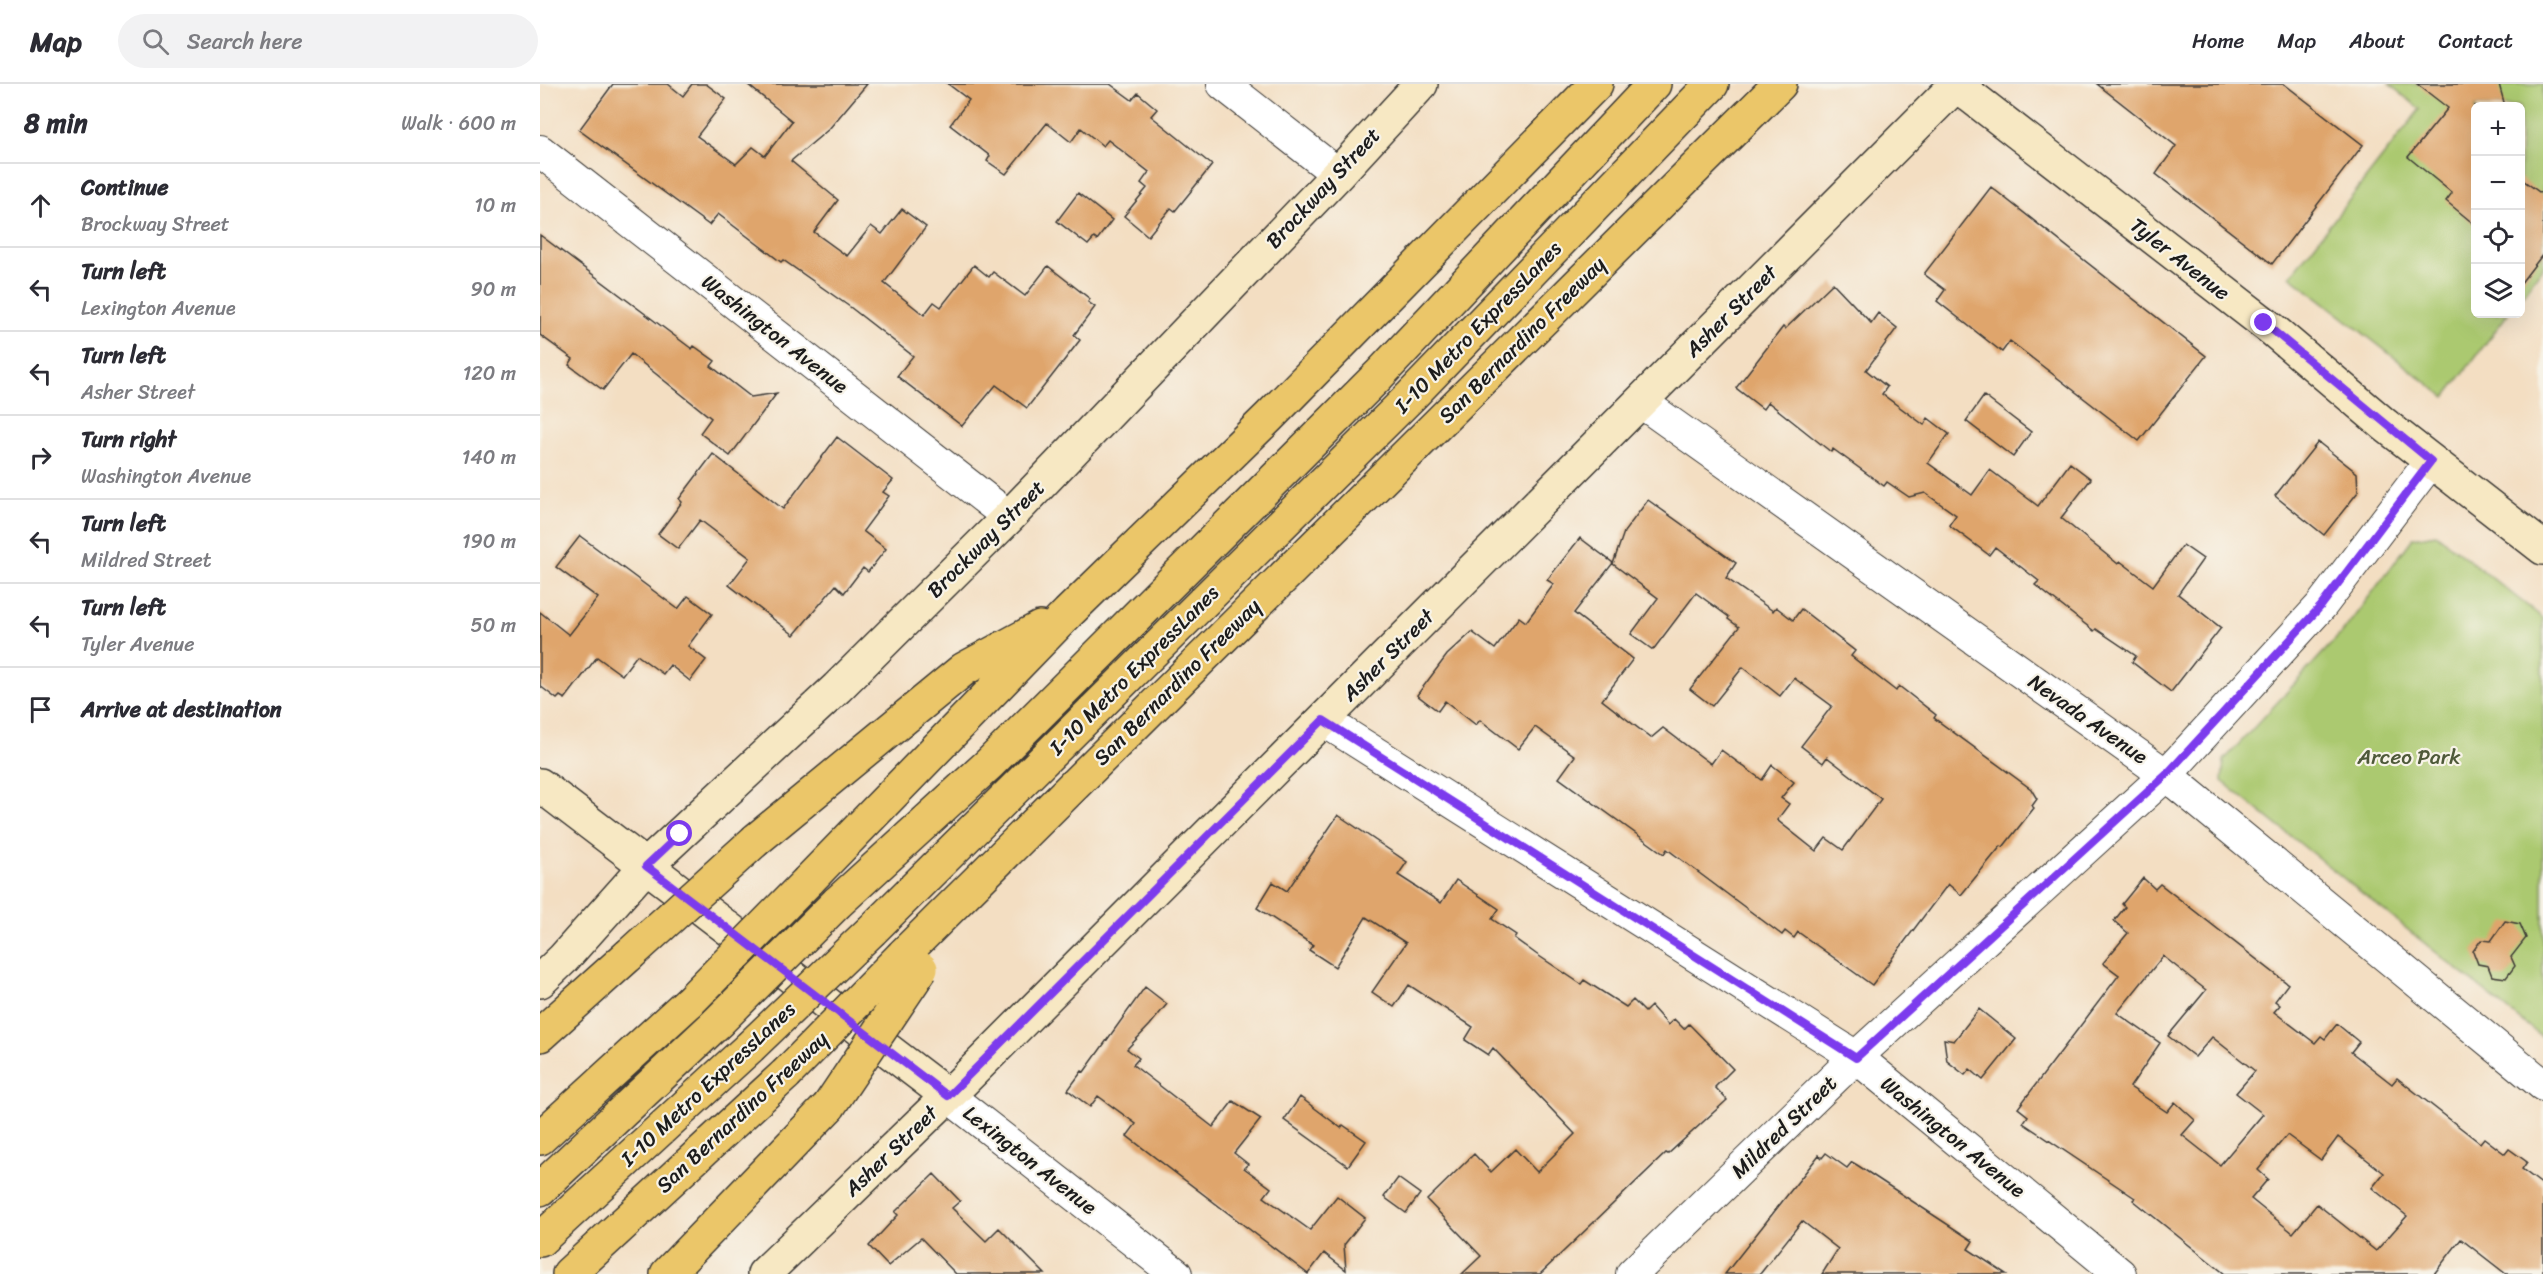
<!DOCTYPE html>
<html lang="en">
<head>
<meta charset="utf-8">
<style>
	body { margin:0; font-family:Sriracha,sans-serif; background:#f2f2f3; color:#2b2b33 }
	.controls { position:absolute; right:18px; top:18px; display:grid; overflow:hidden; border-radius:9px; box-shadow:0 6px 24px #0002 }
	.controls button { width:54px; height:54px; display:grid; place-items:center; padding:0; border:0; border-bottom:2px solid #e1e1e2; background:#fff; color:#2b2b33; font:30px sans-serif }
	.stop { position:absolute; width:18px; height:18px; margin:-14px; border:4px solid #7c3aed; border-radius:50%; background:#fff }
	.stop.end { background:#7c3aed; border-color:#fff; box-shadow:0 2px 6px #0008 }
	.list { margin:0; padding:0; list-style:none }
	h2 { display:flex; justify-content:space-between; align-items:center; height:78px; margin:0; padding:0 24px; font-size:26px }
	h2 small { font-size:20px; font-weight:400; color:#7c7c81 }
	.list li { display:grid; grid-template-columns:39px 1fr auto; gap:18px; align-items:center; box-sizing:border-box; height:84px; padding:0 24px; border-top:2px solid #e1e1e2 }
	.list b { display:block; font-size:22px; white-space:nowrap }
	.list p { margin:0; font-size:20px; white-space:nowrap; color:#7c7c81 }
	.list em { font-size:20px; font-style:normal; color:#7c7c81 }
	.icon { flex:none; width:33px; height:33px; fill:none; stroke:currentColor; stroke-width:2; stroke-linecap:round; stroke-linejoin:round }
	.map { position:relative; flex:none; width:2003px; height:1190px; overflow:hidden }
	header { display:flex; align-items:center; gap:36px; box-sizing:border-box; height:84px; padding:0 30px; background:#fff; border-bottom:2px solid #e1e1e2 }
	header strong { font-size:28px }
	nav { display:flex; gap:33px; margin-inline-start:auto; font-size:21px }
	.search { width:420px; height:54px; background:#f2f2f3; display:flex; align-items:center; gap:15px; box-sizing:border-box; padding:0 21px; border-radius:33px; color:#7c7c81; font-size:22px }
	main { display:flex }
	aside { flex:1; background:#fff }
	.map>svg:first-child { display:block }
</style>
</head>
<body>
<header>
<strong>Map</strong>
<div class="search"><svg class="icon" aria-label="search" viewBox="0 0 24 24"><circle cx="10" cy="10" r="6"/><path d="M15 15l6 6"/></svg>Search here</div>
<nav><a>Home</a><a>Map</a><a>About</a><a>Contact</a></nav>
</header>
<main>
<aside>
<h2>8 min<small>Walk · 600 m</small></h2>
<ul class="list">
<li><svg class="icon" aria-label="ahead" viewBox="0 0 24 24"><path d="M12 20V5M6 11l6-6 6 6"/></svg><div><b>Continue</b><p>Brockway Street</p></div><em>10 m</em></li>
<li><svg class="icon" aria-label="left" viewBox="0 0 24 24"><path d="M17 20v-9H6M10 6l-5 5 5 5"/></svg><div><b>Turn left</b><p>Lexington Avenue</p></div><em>90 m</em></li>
<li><svg class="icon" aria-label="left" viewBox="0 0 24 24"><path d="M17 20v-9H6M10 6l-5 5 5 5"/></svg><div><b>Turn left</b><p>Asher Street</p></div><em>120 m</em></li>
<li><svg class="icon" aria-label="right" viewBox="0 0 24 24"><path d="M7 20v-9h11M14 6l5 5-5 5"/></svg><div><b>Turn right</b><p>Washington Avenue</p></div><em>140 m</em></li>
<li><svg class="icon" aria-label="left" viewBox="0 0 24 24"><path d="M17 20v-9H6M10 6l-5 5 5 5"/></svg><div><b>Turn left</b><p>Mildred Street</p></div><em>190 m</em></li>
<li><svg class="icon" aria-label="left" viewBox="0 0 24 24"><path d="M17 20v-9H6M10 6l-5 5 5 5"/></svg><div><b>Turn left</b><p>Tyler Avenue</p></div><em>50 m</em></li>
<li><svg class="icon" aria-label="arrive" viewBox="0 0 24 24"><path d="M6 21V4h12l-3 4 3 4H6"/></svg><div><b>Arrive at destination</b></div></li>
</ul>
</aside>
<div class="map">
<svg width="2003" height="1190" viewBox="0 0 2003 1190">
	<rect width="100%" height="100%" fill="#f7f3e8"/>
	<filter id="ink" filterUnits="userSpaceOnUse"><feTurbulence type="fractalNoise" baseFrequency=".0167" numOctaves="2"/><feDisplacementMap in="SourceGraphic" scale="12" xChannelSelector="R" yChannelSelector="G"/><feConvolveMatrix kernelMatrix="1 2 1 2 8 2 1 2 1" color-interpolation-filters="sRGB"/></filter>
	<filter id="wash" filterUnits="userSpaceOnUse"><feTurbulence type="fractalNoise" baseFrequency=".008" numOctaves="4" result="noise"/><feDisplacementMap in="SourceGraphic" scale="24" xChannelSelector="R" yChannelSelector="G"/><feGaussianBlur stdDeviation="1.35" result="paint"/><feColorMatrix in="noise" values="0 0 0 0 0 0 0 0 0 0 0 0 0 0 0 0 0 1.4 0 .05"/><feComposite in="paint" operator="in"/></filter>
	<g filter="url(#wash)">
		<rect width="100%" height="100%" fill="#f3dec2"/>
		<path fill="#abc970" stroke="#647246" stroke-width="1.5" d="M1849,0H2003V183L1981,213L1980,22H1936V230H1968L1905,313L1750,192L1880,25Z
			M1896,450L2003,534V954L1682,697L1684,676L1805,545L1873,454Z"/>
		<g id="blocks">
			<path fill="#dfa56c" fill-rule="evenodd" d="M73,0H128L143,12L152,0H166L186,15L157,52L196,80L213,63L225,72L252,37L207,0H327L289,45L251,77L298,116L274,148L307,172L331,142L342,150L362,125L386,143L344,199L384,231L394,218L401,223L434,181L449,193L453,188L485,212L508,182L550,215L548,218L555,223L534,251L540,256L487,324L456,301L422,342L357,292L373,272L310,223L243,176L241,178L178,130L169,141L39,46Z
				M408,0H570L592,16L598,9L617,25L611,32L672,81L635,127L631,124L608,152L584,132L607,104L601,99L609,88L568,56L563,62L541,44L531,58L507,39L466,90L447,77L450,72L410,41L429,16Z
				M1557,0H1744L1823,61L1732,180L1616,90L1636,62Z
				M1877,0H1959L1965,22H1935V141L1906,117L1912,109L1868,73L1908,24Z
				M1980,94L2003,111V170L1980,200Z
				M1451,103L1666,272L1599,357L1470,257L1462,268L1397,217L1405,206L1384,190Z
				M538,109L572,136L557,156L554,154L548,161L517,137Z
				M0,151L152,265L154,262L175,277L171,282L211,313L237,309L190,372L160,349L171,334L91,270L63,306L29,281L33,275L0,251Z
				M1293,199L1331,239L1338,229L1357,244L1326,286L1347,303L1342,310L1384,341L1388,334L1409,350L1388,379L1432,411L1450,386L1498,422L1530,379L1551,395L1521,434L1578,480L1580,477L1613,502L1643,461L1663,475L1638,510L1681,544L1631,608L1592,578L1596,572L1556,545L1554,547L1495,501L1499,497L1455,463L1449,471L1409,441L1416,431L1385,409L1369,413L1347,398L1344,402L1293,365L1291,368L1228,318L1223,325L1196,304L1243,243L1245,245Z
				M1444,312L1491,348L1473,373L1426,337Z
				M297,353L353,396L343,408L349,412L323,447L346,465L328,488L323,484L304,509L296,501L254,551L189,501L210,474L160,436L138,465L118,450L142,418L139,415L173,370L243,425Z
				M1778,358L1817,389L1818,408L1784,451L1735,412Z
				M1108,416L1196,479L1186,494L1233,527L1236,523L1253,536L1261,525L1315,567L1311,572L1356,607L1359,602L1396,631L1394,634L1491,705L1497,715L1492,722L1494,724L1463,763L1461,762L1421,811L1408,800L1332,901L1258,848L1254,854L1245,847L1242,851L1127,765L1124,770L1019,694L1035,672L995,643L978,665L940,636L936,641L905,617L898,627L877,611L907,571L932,548L955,565L979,533L986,538L1014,500L1007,496L1040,454L1073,479L1034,529L1093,575L1062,616L1111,654L1123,644L1171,680L1181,666L1222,696L1232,681L1254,698L1241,714L1249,720L1237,736L1276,767L1286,754L1303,766L1341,715L1287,673L1283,679L1261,662L1292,622L1254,594L1240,612L1203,583L1172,622L1150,605L1199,543L1188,535L1189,533L1156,509L1113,566L1091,550L1118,514L1073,480L1084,448Z
				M40,452L138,525L148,512L172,530L148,562L166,576L150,597L130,581L123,590L97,571L82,591L57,573L25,615L20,612L17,615L0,602V528L29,551L58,514L16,483Z
				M798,731L867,778L858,791L901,819L916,796L959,825L952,835L976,851L974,854L996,870L1041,900L1044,896L1086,923L1093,916L1105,928L1111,922L1128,941L1134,935L1144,945L1149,940L1193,985L1175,1003L1187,1016L1128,1070L1126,1069L1000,1190H922L941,1172L887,1116L934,1070L951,1088L975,1065L997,1088L1035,1050L953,964L948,971L925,956L933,943L869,901L854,923L832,908L866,859L826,833L795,883L769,866L773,861L717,824L733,798L747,807Z
				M1603,794L1615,805L1620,800L1748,900L1735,917L1740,921L1734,928L1775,959L1781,952L1785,955L1797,940L1819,958L1811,968L1852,1000L1857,994L1940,1059L1944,1054L1965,1070L1969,1065L1987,1078L1982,1085L2003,1101V1190H1966L1921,1155L1894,1190H1685L1593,1116L1595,1114L1483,1039L1488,1032L1478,1024L1579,891L1563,879L1588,849L1574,837L1585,823L1582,820ZM1623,872L1666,906L1628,952L1655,973L1672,953L1715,987L1696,1009L1723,1030L1680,1081L1642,1051L1655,1036L1635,1018L1627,1028L1590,1003L1620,959L1577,929ZM1747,1051L1781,1076L1798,1053L1844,1089L1832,1104L1867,1132L1836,1167L1777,1120L1753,1149L1711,1115L1728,1095L1718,1086Z
				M1965,837L1980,840L1986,854L1971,873L1975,882L1966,894L1952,892L1948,882L1938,880L1933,867L1941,856L1951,857Z
				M605,903L627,920L610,941L587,965L599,974L593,981L673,1043L693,1017L721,1035L694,1069L708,1080L704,1084L731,1104L724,1113L770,1146L797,1112L825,1134L804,1161L806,1186L784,1169L768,1190L587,1052L596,1040L558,1012L550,1023L528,1006L542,987L544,988Z
				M1439,925L1476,955L1443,996L1430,985L1425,991L1407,977L1404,955L1414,957Z
				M760,1013L801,1044L803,1041L826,1057L808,1082L744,1036Z
				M1286,1069L1307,1084L1312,1078L1317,1081L1433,1157L1428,1165L1466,1190H1282L1298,1165L1262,1137L1220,1190H1185L1279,1071L1282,1074Z
				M394,1090L420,1117L412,1124L446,1157L459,1144L505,1190H416L381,1154L348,1182L329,1162L358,1131L355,1128Z
				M858,1094L880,1110L866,1129L844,1113Z"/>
		</g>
	</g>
	<g filter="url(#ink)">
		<use href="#blocks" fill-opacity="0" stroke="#3c3935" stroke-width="1.5"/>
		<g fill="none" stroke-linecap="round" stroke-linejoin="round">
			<g stroke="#3c3935" stroke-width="34">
				<path id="street" d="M683,0L798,90
					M0,67L469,433
					M1101,318L1626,691L2003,1001
					M783,636L1316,973L1580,1190
					M408,1012L636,1190
					M1092,1190L1316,973L1626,691L1781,522L1891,377"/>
			</g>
			<g stroke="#3c3935" stroke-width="36">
				<path id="secondary" d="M1415,0L1733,246L1845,341L2003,464
					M0,701L408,1012
					M0,897L23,875L106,782L297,604L469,433L798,90L881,0
					M224,1190L408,1012L1417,0"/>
			</g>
			<g stroke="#3c3935" stroke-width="36">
				<path id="highway" d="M216,756L424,585L500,544
					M268,797L528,529L729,333L1056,0
					M297,819L449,680L839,291L1114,0
					M332,846L871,312L1172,0
					M363,871L1240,0
					M0,951L89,871
					M0,1054L150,917
					M0,1105L178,938
					M0,1156L210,963
					M29,1190L246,990
					M127,1190L289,1022"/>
			</g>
			<use href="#street" stroke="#fff" stroke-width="32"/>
			<use href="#secondary" stroke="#f7e8c3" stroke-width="33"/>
			<use href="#highway" stroke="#ebc669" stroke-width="33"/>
			<g stroke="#3c3935" stroke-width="36" stroke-linecap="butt">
				<path id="highway-bridge" d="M89,871L216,756
					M150,917L268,797
					M178,938L297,819
					M210,963L332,846
					M246,990L363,871
					M289,1022L381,885"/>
			</g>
			<use href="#highway-bridge" stroke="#ebc669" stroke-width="33"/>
		</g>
	</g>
	<g fill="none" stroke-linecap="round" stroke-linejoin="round" filter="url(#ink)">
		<path stroke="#7c3aed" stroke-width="8" d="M140,750L106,782L408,1012L783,636L1316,974L1626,691L1781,522L1891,377L1724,239"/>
	</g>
	<g text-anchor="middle" stroke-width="4.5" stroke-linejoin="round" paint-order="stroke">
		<g font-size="21" fill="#1c1c1c" stroke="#f7f3e8">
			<text transform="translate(783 104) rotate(-47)" y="7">Brockway Street</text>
			<text transform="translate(1640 175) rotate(38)" y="7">Tyler Avenue</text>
			<text transform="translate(1191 227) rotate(-45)" y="7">Asher Street</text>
			<text transform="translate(938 243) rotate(-46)" y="7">I-10 Metro ExpressLanes</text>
			<text transform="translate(235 250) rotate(38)" y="7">Washington Avenue</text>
			<text transform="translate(982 256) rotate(-45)" y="7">San Bernardino Freeway</text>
			<text transform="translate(446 455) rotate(-45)" y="7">Brockway Street</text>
			<text transform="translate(848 571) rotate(-45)" y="7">Asher Street</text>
			<text transform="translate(594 586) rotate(-45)" y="7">I-10 Metro ExpressLanes</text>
			<text transform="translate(637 598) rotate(-45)" y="7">San Bernardino Freeway</text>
			<text transform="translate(1548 635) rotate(35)" y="7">Nevada Avenue</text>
			<text transform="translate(168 1000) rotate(-43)" y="7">I-10 Metro ExpressLanes</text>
			<text transform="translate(202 1028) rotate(-43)" y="7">San Bernardino Freeway</text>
			<text transform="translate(1244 1043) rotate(-44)" y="7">Mildred Street</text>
			<text transform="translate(1413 1053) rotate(39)" y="7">Washington Avenue</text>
			<text transform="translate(351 1067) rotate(-44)" y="7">Asher Street</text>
			<text transform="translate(490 1076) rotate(38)" y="7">Lexington Avenue</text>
		</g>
		<g font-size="21" fill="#4e5939" stroke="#f7f3e8">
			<text x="1869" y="680">Arceo Park</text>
		</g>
	</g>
</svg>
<div class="controls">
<button>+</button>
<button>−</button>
<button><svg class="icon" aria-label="locate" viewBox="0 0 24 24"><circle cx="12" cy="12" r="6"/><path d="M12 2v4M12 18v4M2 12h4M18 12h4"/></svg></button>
<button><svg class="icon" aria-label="layers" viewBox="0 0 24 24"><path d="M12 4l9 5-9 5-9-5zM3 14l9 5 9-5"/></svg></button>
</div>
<div class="stop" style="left:140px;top:750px"></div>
<div class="stop end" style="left:1724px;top:239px"></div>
</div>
</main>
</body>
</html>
